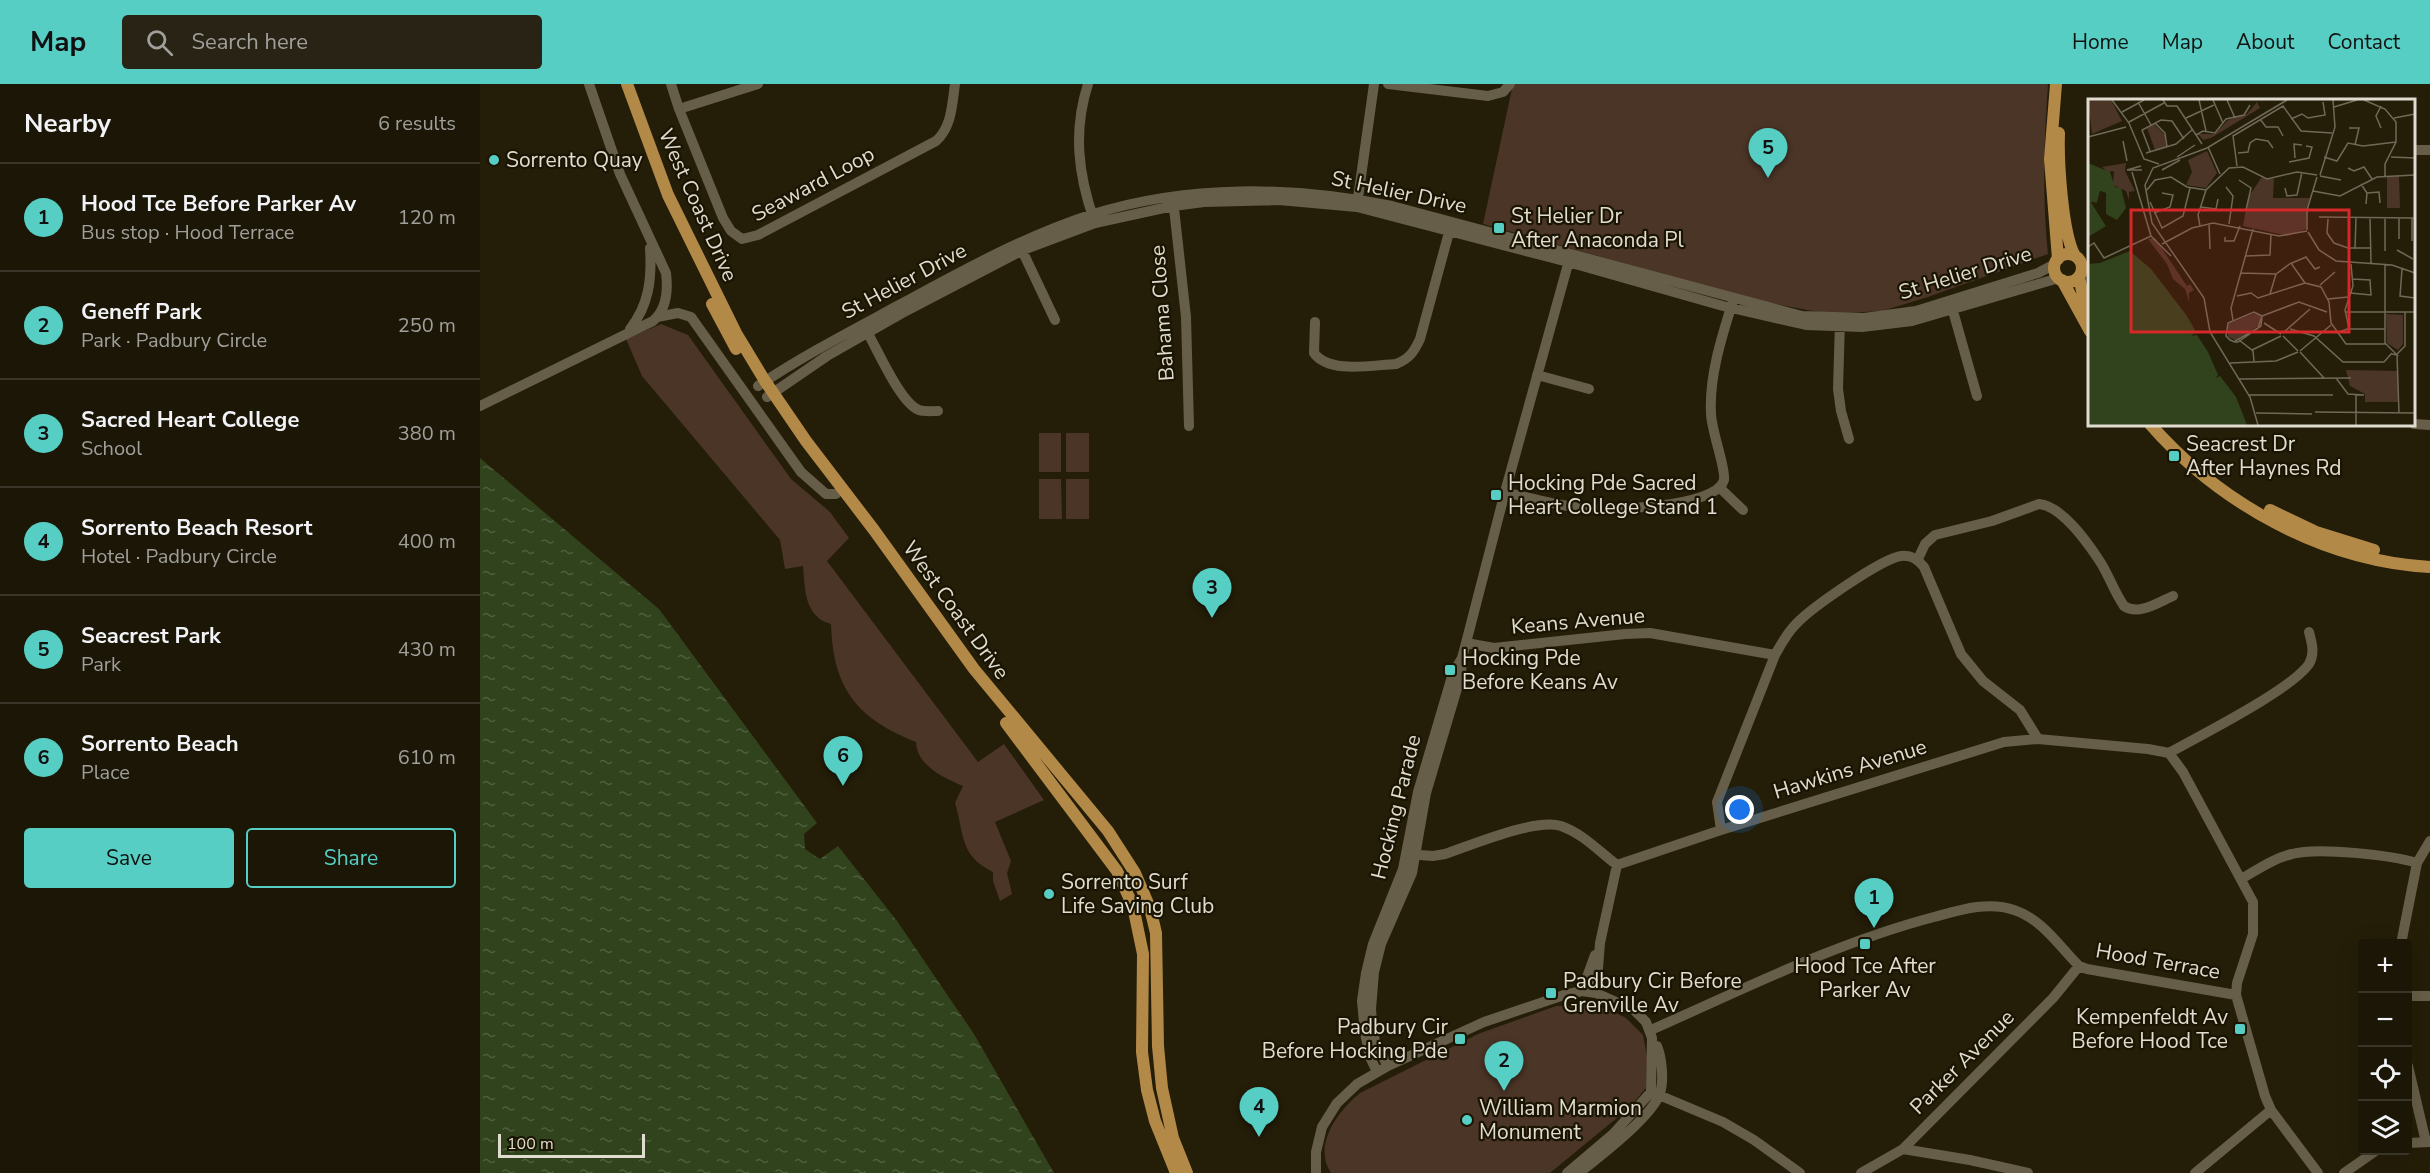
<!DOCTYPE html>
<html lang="en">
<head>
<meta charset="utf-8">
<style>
	body { margin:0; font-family:"Nunito Sans",sans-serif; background:#282314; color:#f1f3f6 }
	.controls { position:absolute; right:18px; bottom:18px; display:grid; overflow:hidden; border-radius:6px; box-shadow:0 6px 24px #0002 }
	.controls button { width:54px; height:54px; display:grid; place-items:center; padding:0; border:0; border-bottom:2px solid #393528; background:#1b1606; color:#f1f3f6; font:30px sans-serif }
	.scale { position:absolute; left:18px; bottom:15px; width:147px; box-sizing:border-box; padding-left:6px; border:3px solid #e0dccf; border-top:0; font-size:16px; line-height:21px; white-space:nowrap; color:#e0dccf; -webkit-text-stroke:4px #1a1402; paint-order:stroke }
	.you { position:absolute; left:1260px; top:726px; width:21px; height:21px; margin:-15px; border:4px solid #fff; border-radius:50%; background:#1a73e8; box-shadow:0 0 0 9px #1a73e833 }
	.badge { display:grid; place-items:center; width:39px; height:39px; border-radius:50%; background:#56cec3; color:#111; font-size:20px; font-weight:700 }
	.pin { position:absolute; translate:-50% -50px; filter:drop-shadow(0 2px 3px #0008) }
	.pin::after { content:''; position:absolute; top:32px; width:21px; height:18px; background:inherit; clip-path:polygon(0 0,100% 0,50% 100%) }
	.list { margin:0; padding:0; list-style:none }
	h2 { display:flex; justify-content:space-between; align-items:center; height:78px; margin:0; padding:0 24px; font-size:26px }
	h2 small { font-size:20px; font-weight:400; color:#a09f9b }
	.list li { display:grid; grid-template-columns:39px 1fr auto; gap:18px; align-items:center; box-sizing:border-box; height:108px; padding:0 24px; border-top:2px solid #393528 }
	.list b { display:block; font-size:22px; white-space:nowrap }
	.list p { margin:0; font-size:20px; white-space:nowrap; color:#a09f9b }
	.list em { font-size:20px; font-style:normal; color:#a09f9b }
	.actions { display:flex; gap:12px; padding:18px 24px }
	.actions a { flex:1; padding:14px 0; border:2px solid #56cec3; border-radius:6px; text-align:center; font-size:21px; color:#56cec3 }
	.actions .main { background:#56cec3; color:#111 }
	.icon { flex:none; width:33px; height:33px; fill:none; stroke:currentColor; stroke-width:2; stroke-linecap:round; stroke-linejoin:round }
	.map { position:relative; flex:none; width:1950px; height:1089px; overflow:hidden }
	header { display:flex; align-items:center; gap:36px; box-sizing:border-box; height:84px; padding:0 30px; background:#56cec3; color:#111 }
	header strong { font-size:28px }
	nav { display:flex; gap:33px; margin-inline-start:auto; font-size:21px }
	.search { width:420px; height:54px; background:#282314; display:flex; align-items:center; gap:15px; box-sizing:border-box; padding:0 21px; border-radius:6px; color:#a09f9b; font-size:22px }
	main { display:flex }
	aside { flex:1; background:#1b1606 }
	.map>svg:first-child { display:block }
</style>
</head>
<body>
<header>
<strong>Map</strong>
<div class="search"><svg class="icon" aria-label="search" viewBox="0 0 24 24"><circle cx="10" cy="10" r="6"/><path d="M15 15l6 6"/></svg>Search here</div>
<nav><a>Home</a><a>Map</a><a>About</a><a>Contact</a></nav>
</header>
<main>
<aside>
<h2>Nearby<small>6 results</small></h2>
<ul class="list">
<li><span class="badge">1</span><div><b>Hood Tce Before Parker Av</b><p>Bus stop · Hood Terrace</p></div><em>120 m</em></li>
<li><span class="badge">2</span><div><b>Geneff Park</b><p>Park · Padbury Circle</p></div><em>250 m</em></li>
<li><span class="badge">3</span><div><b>Sacred Heart College</b><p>School</p></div><em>380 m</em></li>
<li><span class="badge">4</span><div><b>Sorrento Beach Resort</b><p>Hotel · Padbury Circle</p></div><em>400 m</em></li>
<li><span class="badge">5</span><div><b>Seacrest Park</b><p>Park</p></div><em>430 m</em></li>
<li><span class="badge">6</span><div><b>Sorrento Beach</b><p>Place</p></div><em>610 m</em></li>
</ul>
<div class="actions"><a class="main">Save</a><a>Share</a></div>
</aside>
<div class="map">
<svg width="1950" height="1089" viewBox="0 0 1950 1089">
	<defs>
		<pattern id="water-ripples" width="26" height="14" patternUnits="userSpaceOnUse" patternTransform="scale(1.5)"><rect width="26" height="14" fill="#31431d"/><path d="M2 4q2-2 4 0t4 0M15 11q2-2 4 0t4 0" fill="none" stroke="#4f5e3d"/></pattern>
	</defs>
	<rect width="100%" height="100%" fill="#241d08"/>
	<path fill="#4b3527" d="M1033,0H1568C1564,57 1562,113 1568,170L1448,213L1402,227L1349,230L1280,217L1003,140Z
		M181,240L208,251L311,395L350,428L369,454L347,477L498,678L524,660L564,716L515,738L531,777L527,789L532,810L520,817L513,797V788C479,771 485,752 475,719L483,702C464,694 437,682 436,658C376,634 353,604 351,540C324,533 325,504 323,482L305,485L300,456L162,292L146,255Z
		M559,349H581V388H559Z
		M586,349H609V388H586Z
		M559,395H581L582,435H559Z
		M586,395H609V435H586Z
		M1106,921L1128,925L1146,934L1163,951L1167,972L1166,1004L1149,1024L1070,1089H851C832,1061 859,1026 880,1009L998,950L1076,922Z"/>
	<path fill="url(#water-ripples)" d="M0,374L179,525L337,739L324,750L325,765L340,775L358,762L417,837L494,950L574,1089H0Z"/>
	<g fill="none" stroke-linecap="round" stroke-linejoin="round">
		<path stroke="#665e48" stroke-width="10" d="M191,0L199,25L243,134L251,147L262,155L278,151L456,57C472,43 472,20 475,0
			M608,0C593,47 598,90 614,136
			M908,0L1008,12L1023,8L1030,0
			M199,25L278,0
			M1934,66H1950
			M693,115L706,233L709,342
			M877,121L894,0
			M539,160L575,236
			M1471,220L1497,312
			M177,233L198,229L211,233L321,388L346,410H356
			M1360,237L1358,305L1361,327L1369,355
			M835,238L834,269C849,290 892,281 916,280C929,275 934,268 940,255L971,141
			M150,245C169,221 172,195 170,164
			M386,246C397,264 420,319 439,326C445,328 452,327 458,327
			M1057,291L1109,305
			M278,302C324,271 373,246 421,220C482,187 543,153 610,131C707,100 813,102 912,122L1322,232L1384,234L1436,227L1558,189L1575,180
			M287,313L347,272L426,227L543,166L615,139L693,122L724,118L799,116L877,123L1088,178L1243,222L1326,241L1382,243L1432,237L1579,194
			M0,322L173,237C187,225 188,205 186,189L140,90L109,0
			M1934,340L1950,341
			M1240,404L1263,426
			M1025,408C1050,414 1075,421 1101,424C1126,427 1237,424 1244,396C1246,384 1231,346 1231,329C1229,292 1242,252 1253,217
			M1438,475L1445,460L1455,451L1512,437L1559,420C1582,422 1607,458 1619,476C1629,491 1634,508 1644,522C1659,532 1679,518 1693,512
			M986,559L1014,564L1145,550L1170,549L1295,571C1301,560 1307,549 1316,540C1331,524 1401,475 1421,472C1432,471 1437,475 1444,483L1481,570L1503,597L1540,626L1558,655L1668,665L1689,669L1703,688L1773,818V850L1757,899L1756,911L1785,1012L1791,1026L1838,1089
			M1689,669C1721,651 1811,606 1829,580C1835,570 1832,559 1829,548
			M1241,746L1237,718L1295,571
			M927,770L953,772L965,770C992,761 1055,734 1081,742C1102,749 1120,768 1137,781L1241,746L1524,658L1558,655
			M1761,795C1777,786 1794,774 1812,770C1837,763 1912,771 1937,779
			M1921,860L1937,779L1950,757
			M1102,907L1115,871
			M1116,909L1120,859L1137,781
			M1928,912H1950
			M1171,946C1264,905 1355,859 1454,833C1480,826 1508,817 1534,826C1562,835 1579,862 1599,882L1607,885L1756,911
			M908,982L896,961L893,948L891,925L894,888L901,860L932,789L946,709L981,591L982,574
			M1928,982L1946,1058
			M897,988L890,973L885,949L882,917L886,889L893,860L923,785L938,708L973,589L982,574L986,559L1025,408L1090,173
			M1174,1009L1243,1038L1274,1056L1320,1089
			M1928,1059L1950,1058
			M1423,1065L1490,1076L1548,1089
			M836,1089V1068L842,1043L857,1019L877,1000L908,982L1004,938L1084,911L1102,907L1116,909L1154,926L1166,938L1172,954L1171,1008L1133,1050L1087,1089
			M1099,1089C1119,1073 1173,1032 1180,1009C1184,997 1182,974 1177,962
			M1381,1089L1423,1065L1573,914L1599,882
			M1715,1089L1791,1026
			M1864,1089L1897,1066"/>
		<path stroke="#b38948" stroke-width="12" d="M147,0L188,111L256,249L285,297L326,357L394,446L494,585L628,747L655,789L670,824L676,849L678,962L682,1004L693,1054L707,1089
			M1576,0L1570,75L1578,175
			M1579,49C1578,76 1582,149 1595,172
			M1574 184a14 14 0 1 1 28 0a14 14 0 1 1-28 0Z
			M1599,193L1604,216L1610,229
			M1582,196L1610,247
			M232,220L256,265
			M1670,340C1740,420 1843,477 1950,483
			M1790,426L1836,448L1894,466
			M526,639L637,787L653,822L663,870L662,968L667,1006L675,1037L696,1089"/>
	</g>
	<g fill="#56cec3" stroke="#1a1402" stroke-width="2">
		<circle cx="14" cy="76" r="6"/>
		<rect x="1013" y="138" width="12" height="12" rx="3"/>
		<rect x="1688" y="366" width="12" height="12" rx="3"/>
		<rect x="1010" y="405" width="12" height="12" rx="3"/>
		<rect x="964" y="580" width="12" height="12" rx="3"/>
		<circle cx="569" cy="810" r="6"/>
		<rect x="1379" y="854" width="12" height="12" rx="3"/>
		<rect x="1065" y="903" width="12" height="12" rx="3"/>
		<rect x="1754" y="939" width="12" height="12" rx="3"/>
		<rect x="974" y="949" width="12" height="12" rx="3"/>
		<circle cx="987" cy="1036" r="6"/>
	</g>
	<g text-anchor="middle" stroke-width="4.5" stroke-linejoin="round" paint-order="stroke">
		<g font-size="21" fill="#e0dccf" stroke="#1a1402" text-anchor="start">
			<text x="26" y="83">Sorrento Quay</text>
			<text x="1031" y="139">St Helier Dr<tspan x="1031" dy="24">After Anaconda Pl</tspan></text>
			<text x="1706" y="367">Seacrest Dr<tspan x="1706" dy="24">After Haynes Rd</tspan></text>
			<text x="1028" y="406">Hocking Pde Sacred<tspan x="1028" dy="24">Heart College Stand 1</tspan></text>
			<text x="982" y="581">Hocking Pde<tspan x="982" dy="24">Before Keans Av</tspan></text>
			<text x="581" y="805">Sorrento Surf<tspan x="581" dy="24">Life Saving Club</tspan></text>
			<text x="1385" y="889" text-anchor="middle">Hood Tce After<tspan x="1385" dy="24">Parker Av</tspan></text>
			<text x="1083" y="904">Padbury Cir Before<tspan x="1083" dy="24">Grenville Av</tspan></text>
			<text x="1748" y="940" text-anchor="end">Kempenfeldt Av<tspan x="1748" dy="24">Before Hood Tce</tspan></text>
			<text x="968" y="950" text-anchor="end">Padbury Cir<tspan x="968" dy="24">Before Hocking Pde</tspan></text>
			<text x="999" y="1031">William Marmion<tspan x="999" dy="24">Monument</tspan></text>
		</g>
		<g font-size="21" fill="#e0dccf" stroke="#1a1402">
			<text transform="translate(333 100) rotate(-28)" y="7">Seaward Loop</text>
			<text transform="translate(919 108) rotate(12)" y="7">St Helier Drive</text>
			<text transform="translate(218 121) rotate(66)" y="7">West Coast Drive</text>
			<text transform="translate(1485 189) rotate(-17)" y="7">St Helier Drive</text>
			<text transform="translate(424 197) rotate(-28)" y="7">St Helier Drive</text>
			<text transform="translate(682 229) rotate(-94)" y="7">Bahama Close</text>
			<text transform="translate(476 526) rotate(54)" y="7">West Coast Drive</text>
			<text transform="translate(1098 537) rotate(-5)" y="7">Keans Avenue</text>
			<text transform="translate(1370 685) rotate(-17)" y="7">Hawkins Avenue</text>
			<text transform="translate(916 723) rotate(-76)" y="7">Hocking Parade</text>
			<text transform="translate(1678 877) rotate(10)" y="7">Hood Terrace</text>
			<text transform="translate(1482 978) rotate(-45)" y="7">Parker Avenue</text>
		</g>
	</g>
	<g transform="translate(1608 15)">
		<rect width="327" height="327" fill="#241d08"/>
		<path d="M0,1H23L34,22L4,35Z" fill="#4b3527"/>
		<path d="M169,3L172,9L123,39L115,41L110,35H127L140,21L159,15ZM66,25L77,36L78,48L67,51L59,29ZM119,52L129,74L118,89L98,86L104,73L100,61ZM38,64L37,72L47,92L41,93V101L38,92L25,86L26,72L20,73L14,68ZM299,77H311L312,109H299ZM173,79L186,80L185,99H222L218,130L200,137L155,127L160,99ZM67,139L99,187L102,185L106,191L101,194V203L97,190L85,180L79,165L60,140ZM167,214L173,217L172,226L147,241L140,238V225ZM298,215L315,216V245L310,251L299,244ZM258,271L310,272V303H277V295L262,287Z" fill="#4b3527"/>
		<path d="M0,64L22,73L27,88L33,89L38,109L29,121L20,119L15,106L18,94L12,92L9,104L3,103L18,127L0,138ZM42,152L63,170L99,217L108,233L103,237L109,236L120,253L130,276L127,279L132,277L148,298L159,326H0V165L12,164Z" fill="#31431d"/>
		<path d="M12,92L18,94V115L29,121L16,119L18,127L3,103L9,104Z" fill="#241d08"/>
		<path fill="none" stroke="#6f6958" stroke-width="1.5" d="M24,1L41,24L56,60L71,65M75,1L79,7H89L114,45M111,1L118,32M125,1L135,24M139,1L147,19M276,1L297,10L308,23V43L297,65V77M50,3L63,26M293,7L288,17L293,29M246,8L269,1M34,13L56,1M98,19L126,6M306,19L327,15M172,20L178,28H190L195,37M203,20L214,15L220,19L237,16L235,3M41,23L76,4M67,24L77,34L79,48M261,29H271L267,46M108,36L115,32L127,34L138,20L156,16L162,6M0,38L38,28M35,42L39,62M120,48L132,75M62,52L54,31L73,21L84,22L96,40M58,54L88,45L105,30M150,54L160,53L162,44L168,40L180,42L185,49M89,58L107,46M236,58L249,62L260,44L275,47L308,43M303,58L327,59M207,59L206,45L214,46M201,63L221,59L224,48L218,47M53,67L39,71H54M149,67L145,37L195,7L213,32L244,34M260,69L266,72L276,68L284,80M74,71L92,61M44,73L63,137M232,76L247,28L245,1M232,77L253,81M273,85L279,94L278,105M138,88L145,97L141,125M197,89L199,97L209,96L214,73M59,91L67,81L83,78L99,88L118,91M225,92L252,97L289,78L327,76M279,94L291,93L292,104M62,103L74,129L95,117L102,89M113,108L128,110L130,100M143,111H158L163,89L151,81M66,114L82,108L85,96L74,94M231,118L327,119M282,119L283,164M297,119V152M240,120L239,134L246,144L260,149H282M121,124L122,150M112,127L110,116L118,91L141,69L155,68L179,80L209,73L229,76M219,131V111L229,78M220,133L231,151L248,162L304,166L327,174M63,137L83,157M137,138V142H146L152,127M311,140V119M324,142V119M74,145L104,129L125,124L191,137L219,132M0,148L6,144L16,159L63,137M267,150L268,119M309,151L325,160M158,157L182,156L183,135M204,164L218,158L227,170L232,168M297,166V244L309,256L304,255M314,170L312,197L327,199M153,174L188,175L203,164L217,184L233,188L241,203L243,224L258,245H298M232,186L247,173M262,194L283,196L282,181L264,180M182,195L188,175M149,197L163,194L170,199L217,184M240,200L260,198M257,213H327M174,217L211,203L239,213M145,221L143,209L165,130M176,224L193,235M261,229L257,211L265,187L263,165M202,230L226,237L255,263H296L304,254M195,234L222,210M249,234L259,230H297M195,237L210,252M151,241L165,252L166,262M147,242L170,229L174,217L166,213L140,224L138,237L142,241L147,243H150L173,227L174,218M164,251L193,237M212,252L243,226M212,253L236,279M309,255L317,247V213M309,256L311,314M142,264L188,262L210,253M248,279L260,295L276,296M151,280L263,279M160,296H245M227,313L327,314M168,314L224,315M170,326L162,298L122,233L116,199L64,124L57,86L65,69L119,49L199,1M268,326V296"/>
		<path fill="#d62828" fill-opacity="0.15" stroke="#d62828" stroke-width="3" d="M43,111H261V233H43Z"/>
		<rect width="327" height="327" fill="none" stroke="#e0dccf" stroke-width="3"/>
	</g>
</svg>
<div class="controls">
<button>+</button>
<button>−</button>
<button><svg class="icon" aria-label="locate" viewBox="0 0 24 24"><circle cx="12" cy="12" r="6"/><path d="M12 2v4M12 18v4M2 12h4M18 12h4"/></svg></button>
<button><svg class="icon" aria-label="layers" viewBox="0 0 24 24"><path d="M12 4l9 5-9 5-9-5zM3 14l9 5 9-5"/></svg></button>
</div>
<div class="scale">100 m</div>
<div class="you"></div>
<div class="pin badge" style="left:1394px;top:844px">1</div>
<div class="pin badge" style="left:1024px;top:1007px">2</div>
<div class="pin badge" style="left:732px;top:534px">3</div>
<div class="pin badge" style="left:779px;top:1053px">4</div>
<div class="pin badge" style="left:1288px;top:94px">5</div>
<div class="pin badge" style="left:363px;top:702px">6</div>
</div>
</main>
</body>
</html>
